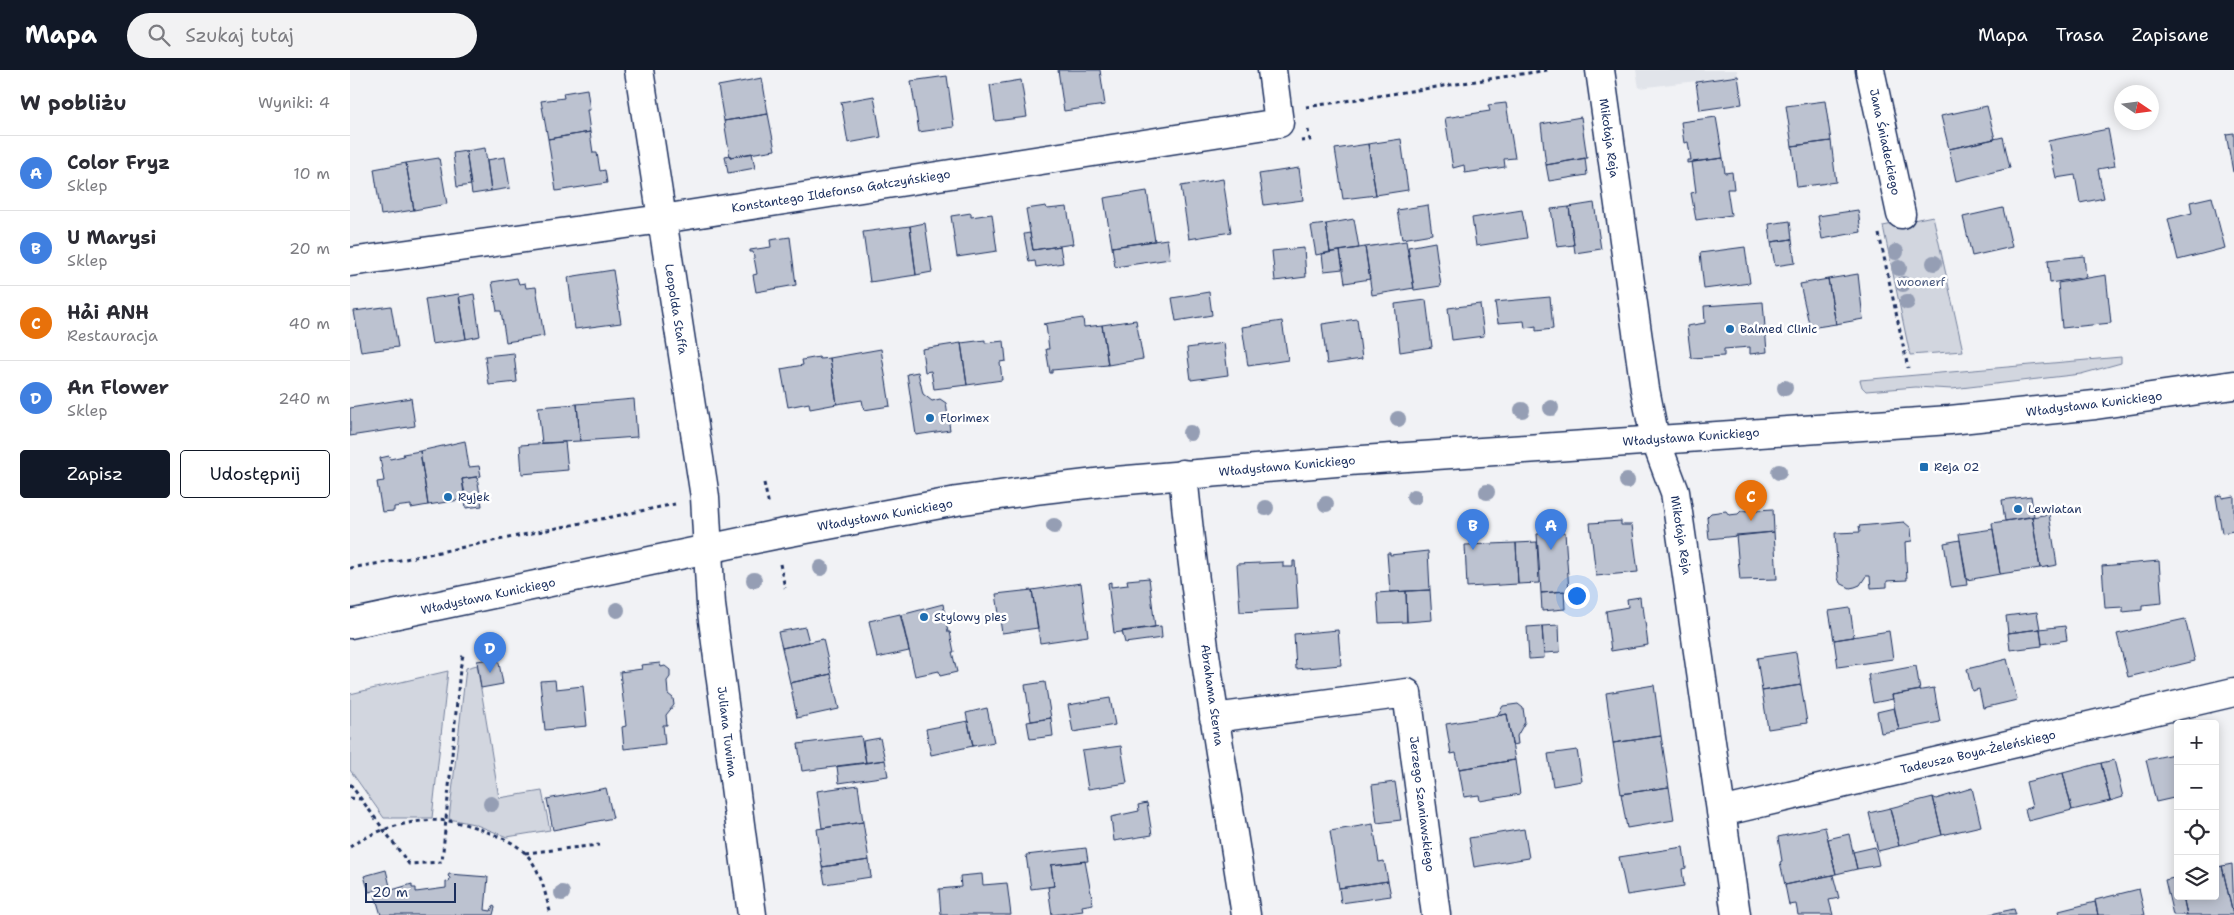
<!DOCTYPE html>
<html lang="pl">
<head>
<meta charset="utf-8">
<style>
	body { margin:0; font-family:"Shantell Sans",sans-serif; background:#f2f2f3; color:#2b2b33 }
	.controls { position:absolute; right:15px; bottom:15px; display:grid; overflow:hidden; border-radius:5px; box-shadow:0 2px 12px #0003 }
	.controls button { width:45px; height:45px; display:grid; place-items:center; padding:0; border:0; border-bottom:1px solid #e1e1e2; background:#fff; color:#2b2b33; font:25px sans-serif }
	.compass { position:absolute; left:1764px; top:15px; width:45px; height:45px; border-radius:50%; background:#fff; box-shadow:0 2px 12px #0003; rotate:103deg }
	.scale { position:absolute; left:15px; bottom:12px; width:91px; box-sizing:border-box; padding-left:5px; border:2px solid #1b2f5e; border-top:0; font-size:14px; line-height:18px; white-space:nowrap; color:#1b2f5e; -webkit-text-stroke:4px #fff; paint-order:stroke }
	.you { position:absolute; left:1226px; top:525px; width:18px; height:18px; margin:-12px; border:4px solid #fff; border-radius:50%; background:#1a73e8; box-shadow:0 0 0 8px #1a73e833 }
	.badge { display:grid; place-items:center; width:32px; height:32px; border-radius:50%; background:#111827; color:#fff; font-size:16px; font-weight:700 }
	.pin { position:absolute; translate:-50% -41px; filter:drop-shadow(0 1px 2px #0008) }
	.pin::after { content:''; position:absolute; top:26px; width:18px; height:15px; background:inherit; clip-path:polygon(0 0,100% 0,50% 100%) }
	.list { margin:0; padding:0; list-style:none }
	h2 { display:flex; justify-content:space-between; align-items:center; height:65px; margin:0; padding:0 20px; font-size:21px }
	h2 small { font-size:16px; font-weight:400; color:#7c7c81 }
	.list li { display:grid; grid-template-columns:32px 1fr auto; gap:15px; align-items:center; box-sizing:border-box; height:75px; padding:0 20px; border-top:1px solid #e1e1e2 }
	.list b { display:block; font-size:19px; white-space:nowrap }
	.list p { margin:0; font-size:16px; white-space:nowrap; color:#7c7c81 }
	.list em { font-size:16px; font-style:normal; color:#7c7c81 }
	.actions { display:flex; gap:10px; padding:15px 20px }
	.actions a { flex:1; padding:11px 0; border:1px solid #111827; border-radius:5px; text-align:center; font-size:18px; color:#111827 }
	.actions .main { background:#111827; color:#fff }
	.icon { flex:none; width:28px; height:28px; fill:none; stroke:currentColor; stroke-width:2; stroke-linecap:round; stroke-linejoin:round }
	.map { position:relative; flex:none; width:1884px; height:845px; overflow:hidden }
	header { display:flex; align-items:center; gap:30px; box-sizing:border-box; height:70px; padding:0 25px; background:#111827; color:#fff }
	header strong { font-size:24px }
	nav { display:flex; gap:28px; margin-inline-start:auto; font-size:18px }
	.search { width:350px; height:45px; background:#f2f2f3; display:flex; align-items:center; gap:12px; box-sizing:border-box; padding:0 18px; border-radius:28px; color:#7c7c81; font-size:19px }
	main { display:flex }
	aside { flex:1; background:#fff }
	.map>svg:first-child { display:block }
</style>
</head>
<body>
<header>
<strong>Mapa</strong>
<div class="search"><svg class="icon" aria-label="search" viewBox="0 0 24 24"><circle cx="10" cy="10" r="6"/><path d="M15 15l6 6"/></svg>Szukaj tutaj</div>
<nav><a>Mapa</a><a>Trasa</a><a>Zapisane</a></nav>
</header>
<main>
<aside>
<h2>W pobliżu<small>Wyniki: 4</small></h2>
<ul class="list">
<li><span class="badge" style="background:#3f7fe0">A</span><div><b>Color Fryz</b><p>Sklep</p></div><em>10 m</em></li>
<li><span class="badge" style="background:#3f7fe0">B</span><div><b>U Marysi</b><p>Sklep</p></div><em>20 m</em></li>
<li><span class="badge" style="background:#e8710a">C</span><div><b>Hải ANH</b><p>Restauracja</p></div><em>40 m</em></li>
<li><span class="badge" style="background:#3f7fe0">D</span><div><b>An Flower</b><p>Sklep</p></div><em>240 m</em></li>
</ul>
<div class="actions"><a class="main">Zapisz</a><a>Udostępnij</a></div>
</aside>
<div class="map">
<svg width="1884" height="845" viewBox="0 0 1884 845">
	<rect width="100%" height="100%" fill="#f1f2f5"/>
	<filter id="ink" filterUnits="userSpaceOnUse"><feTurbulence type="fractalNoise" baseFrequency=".02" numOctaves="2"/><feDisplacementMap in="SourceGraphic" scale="10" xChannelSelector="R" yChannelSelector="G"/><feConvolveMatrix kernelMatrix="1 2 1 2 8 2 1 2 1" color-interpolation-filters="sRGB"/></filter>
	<g filter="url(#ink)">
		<path fill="#e1e4ea" d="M1286,0H1387L1388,6L1289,18Z"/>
		<path fill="#d2d6df" stroke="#76829e" d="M1583,146L1613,281L1560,285L1533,156Z
			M1771,287V293L1731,304L1602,319L1566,317L1516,321L1512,317L1510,310Z
			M127,595L149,728L192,721L200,760L157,767L124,754L99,749L116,598Z
			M98,601L82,748H34L0,700V624Z"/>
		<path fill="#bcc2d0" stroke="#1b2f5e" d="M708,0H750L755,35L714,41Z
			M597,6L604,57L569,62L561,11Z
			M1388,6L1392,34L1350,40L1346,12Z
			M412,8L418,44L374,51L368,16Z
			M671,10L677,47L645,51L640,15Z
			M237,19L240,40H237L240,62L198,69L191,31L214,28L213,23Z
			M524,26L531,67L498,73L491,32Z
			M1475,31L1481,71L1442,76L1436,36Z
			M1156,33L1165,88L1154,89L1155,97L1115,103L1114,95L1103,98L1095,48L1140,41L1138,35Z
			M1637,36L1645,69L1599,79L1591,46Z
			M418,44L425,80L380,87L374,51Z
			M1231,47L1237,88L1196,95L1191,54Z
			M1366,47L1373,88L1337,93V90H1341L1338,72L1334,73L1331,52Z
			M1758,59L1765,96L1748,99L1754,128L1730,133L1725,105L1706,108L1698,71Z
			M240,62L243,83H247L250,101L255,100L257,113L206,121L198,69Z
			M1884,63V102H1883L1876,64Z
			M1653,67L1660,98L1606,111L1599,79Z
			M1051,69L1058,120L1026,125L1018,74Z
			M1481,71L1486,112L1447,117L1442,76Z
			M1018,74L1026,125L993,129L985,79Z
			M135,78L141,121L122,124L116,81Z
			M116,81L121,115L107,117L103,83Z
			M402,83L405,98L378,103L375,86L380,85V87Z
			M155,87L160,118L141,121L137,90Z
			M89,88L97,134L64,140L56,93Z
			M1235,88L1237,105L1199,111L1196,95Z
			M1373,88L1375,103L1382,102L1384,119H1377L1381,145L1346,150L1341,123L1346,122L1342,92Z
			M56,93L64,140L31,145L24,99Z
			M949,98L953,130L914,135L909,104Z
			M873,109L881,162L839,169L831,116Z
			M797,121L805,171L762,177L754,128Z
			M1862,127L1875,178L1828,190L1818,149L1842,143L1840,132Z
			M1244,133L1251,179L1225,183L1219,137Z
			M1078,135L1082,164L1052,169L1047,140Z
			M696,136L697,139L717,137L723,174L683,180L676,139Z
			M1219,137L1224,175L1207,177L1201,139Z
			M1653,138L1662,177L1622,186L1613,147Z
			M1172,140L1177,168L1126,176L1122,148Z
			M1508,140L1511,162L1472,169L1468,146Z
			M621,143V147L642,144L647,181L607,187L601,146Z
			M1004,149L1009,178L980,182L976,154Z
			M1440,151L1442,169L1421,172L1419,154Z
			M575,153L582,202L566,205L560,156Z
			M976,154L980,182L966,185L961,156Z
			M560,156L566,205L520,212L513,162Z
			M680,163L683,180L710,176L713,193L686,197L685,191L679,192L674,164Z
			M440,167L446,215L406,222L403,205L407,204L403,182H400V180L421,177L420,170Z
			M817,169L820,189L765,197L762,177Z
			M1442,169L1445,193L1425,196L1421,172Z
			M1056,171L1064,218L1022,225L1015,177Z
			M1085,172L1091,216L1064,220L1058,177Z
			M1015,177L1020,209L995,213L990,181Z
			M1395,177L1400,213L1354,219L1350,183Z
			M954,178L956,207L925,211L922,181Z
			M990,181L993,199L974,201L972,184Z
			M1734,186L1736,207L1700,213L1698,190Z
			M263,200L271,253L225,259L218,207Z
			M1508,204L1513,249L1486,254L1478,209Z
			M1756,205L1761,253L1712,258L1708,213Z
			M167,208L169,214L175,213L176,218L186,217L194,266L156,272L151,241H147L142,212Z
			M1478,209L1486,254L1460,258L1450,214Z
			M859,222L862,245L826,251L822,228Z
			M109,224L116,269L82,274L75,229Z
			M124,224L130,266L116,269L109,227Z
			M1200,227L1203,259L1186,261V256L1175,258L1174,251L1148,253L1145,232Z
			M1076,230L1082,277L1050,282L1045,234Z
			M1413,232L1417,282L1400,284V277L1374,279V286L1341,288L1337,256L1355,253L1354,236Z
			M1130,234L1134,266L1102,270L1098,238Z
			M41,236L48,277L11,282L4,241Z
			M733,248L734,257L752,255L758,295L702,300V303H700L696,279H699L696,255L693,254Z
			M1007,249L1012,289L977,294L972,254Z
			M786,250L793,289L758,295L752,255Z
			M932,251L938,290L898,296L892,257Z
			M635,270V273L654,271L656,291L650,292L652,310L617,315L611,273Z
			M611,273L617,315L584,319L581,301L575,302L572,279Z
			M874,273L878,305L841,310L837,278Z
			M531,279L540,336L514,340L512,330L487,334L480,288Z
			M164,283L167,312L139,315L135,286Z
			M469,287L470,289L480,288L487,334L460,339L459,333L438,337L431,299L453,295L452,290Z
			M568,302L573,324L582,331L590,329L596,333L600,360L566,365L557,304Z
			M61,328L65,356L0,366V338Z
			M284,329L287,367L230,371L227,334Z
			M227,334L230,371L192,373L188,337Z
			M115,371L119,397L129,396L131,406L112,409L116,429L78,435L70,381Z
			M215,372L218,400L172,404L170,375Z
			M70,381L78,435L61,438V435L44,437V441L32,442L27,412L34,411L30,388L39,386L40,389L54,386L53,384Z
			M127,407L132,436L116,438L112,409Z
			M1872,425V428L1884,426V461L1872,463L1866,426Z
			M1681,426L1684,446L1655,451L1652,430Z
			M1423,439L1424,462L1359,469L1357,447L1361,443L1376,441L1379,445L1388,444L1391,441Z
			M1699,444L1707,495L1690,498L1682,447Z
			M1682,447L1690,498L1650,504L1642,453Z
			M1271,451V455H1282L1288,502L1246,506L1240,453Z
			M1554,452L1561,458L1562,471L1555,472L1557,510L1537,511V517L1521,518L1520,506H1516L1510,515L1505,517L1500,518L1490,513L1488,508L1485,463L1510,462L1509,456Z
			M1643,459L1650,504L1617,510L1609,464Z
			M1215,462L1219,521L1191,523L1187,464Z
			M1424,462L1427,509L1390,510L1386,465Z
			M1610,470L1617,515L1601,517L1594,473Z
			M1187,472L1189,513L1168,514L1166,473Z
			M1166,473L1168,514L1117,517L1115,475Z
			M1078,481L1080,520L1040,522L1037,483H1040V485Z
			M943,491H945L948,539L890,542L887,494L933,492V497H943Z
			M1809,491L1812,533L1792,535V540L1773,542V537L1755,538L1752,496Z
			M799,508L805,557L764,563L758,513L761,512V517L778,515L777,510Z
			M731,513L738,566L690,573L682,520Z
			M682,520L688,558L652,563L646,524Z
			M1080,520L1082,550L1057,552L1056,521Z
			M1056,521L1057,552L1029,553L1027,523Z
			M1214,521L1215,539L1192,541L1191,523Z
			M1290,527L1291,536H1293L1298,575L1261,581L1256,541L1278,537L1277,529Z
			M593,534L598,562H600L604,582H602L607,602L590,606L589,601L565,606L551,545Z
			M1500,538L1504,567L1484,570L1479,541Z
			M1687,542L1690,559L1658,563L1656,546Z
			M550,544L559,581L527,588L519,551Z
			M1835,549L1845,591L1778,607L1767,564Z
			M1209,555L1210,582L1194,583L1192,556Z
			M811,556L812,568L775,573L772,561Z
			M1192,556L1194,588L1179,589L1177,557Z
			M1715,556L1717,570L1692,574L1690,559Z
			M455,557L459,572L432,578L428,562Z
			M1690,559L1692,576L1660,580L1658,563Z
			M988,560L991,595L946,599L944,564Z
			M1539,561L1543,589L1488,597L1484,570Z
			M473,569L481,604L440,613L432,578Z
			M1446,582L1451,615L1412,621L1407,588Z
			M148,588L153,614L131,618L127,591Z
			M1657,589L1667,630L1633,638L1629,619L1622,621L1617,599Z
			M310,593L311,597L315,596L320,600V607L317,611L318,624L323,628L324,635L316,645L317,655H313L315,674L274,679L272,657L276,656L270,602L292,599L291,595Z
			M1566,596L1570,620L1542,625L1543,629L1523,633L1518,605Z
			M481,604L489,639L447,648L440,613Z
			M205,610L206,619L233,616L237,656L195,660L190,611Z
			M695,612L701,648L681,651L675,615Z
			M1304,615L1311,666L1263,673L1256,623Z
			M1451,615L1457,653L1418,659L1412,621Z
			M1584,618L1590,652L1549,660L1542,625Z
			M760,628L765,655L723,662L718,635Z
			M1168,634L1173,638L1175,652L1167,666L1168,674L1162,675L1157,644L1147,646L1153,636Z
			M637,638L644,672L623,676L616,643Z
			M1544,638L1549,660L1531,663L1527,642Z
			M1157,644L1165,690L1109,699L1106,683L1101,684L1096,654Z
			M701,648L703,666L680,669L677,652Z
			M618,651L623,676L581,685L576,659Z
			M511,666L516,693L452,701L448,674Z
			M1311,666L1319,717L1271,724L1263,673Z
			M530,668L535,690L516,693L513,671Z
			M771,676L777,713L738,719L732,681Z
			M1227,680L1232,711L1203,716L1198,684Z
			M1828,683V727L1806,732L1796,690Z
			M535,690L538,706L489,713L487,696Z
			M1165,690L1170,724L1130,731L1129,725L1114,727L1109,699Z
			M1764,690L1773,727L1760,731L1751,693Z
			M1751,693L1760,731L1722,740L1713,703Z
			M1713,703L1722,740L1678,751L1675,739L1682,737L1676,712Z
			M1045,712L1051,750L1027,753L1022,715Z
			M508,715L513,752L472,758L467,721Z
			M1319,717L1324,750L1277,758L1271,724Z
			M256,718L263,748L203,760L197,729Z
			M1622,718L1631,756L1592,765L1583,727L1586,729Z
			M1583,727L1592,765L1549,776L1540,738Z
			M797,733L802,765L764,771L761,747L789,741L788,735Z
			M1540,738L1549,776L1528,781L1519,743Z
			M513,752L519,790L472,797L467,759Z
			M1023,754L1029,792L1034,791L1038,811L989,818L980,761Z
			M1475,757L1486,804L1435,815L1430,792L1432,791L1428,767Z
			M1174,759L1179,788L1124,797L1119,768Z
			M1499,764L1507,799L1486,804L1478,769Z
			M1333,777L1336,798L1332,799L1334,816L1277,825L1269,787Z
			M1525,777L1529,795L1507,799L1503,782Z
			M736,778L738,791L701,795L704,816L681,819L676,785Z
			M519,790L521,807L475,814L472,797Z
			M735,791L743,834L732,836L733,841L702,845L698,817L704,816L701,795Z
			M1882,794L1884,839L1882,840L1872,796Z
			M1872,796L1883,845H1837L1833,826H1865V798Z
			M36,800L40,816L19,822L14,806Z
			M99,804L138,807L135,840L141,841L143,836L145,837L143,845H31L25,825L62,814V818H66V822L96,818V811L99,812L100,808L98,806Z
			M632,804L633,815L657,813L661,845H591L589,819L611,817L610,806Z
			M1483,805L1489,828L1479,830L1483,845H1448L1446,834L1439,835L1435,815Z
			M1828,807V826H1833L1837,845H1823L1815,810Z
			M1038,811L1041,826L991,833L989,818Z
			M1789,819L1795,845H1748L1745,830Z
			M1745,832L1748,845H1710L1709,841Z
			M1664,839L1666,845H1636Z"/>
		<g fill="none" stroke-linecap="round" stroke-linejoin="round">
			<g stroke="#1b2f5e" stroke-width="31">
				<path id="street" d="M289,0L355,427L361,535L402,845
					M1250,0L1295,319L1305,369L1325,422L1386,845
					M1520,0L1551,144
					M0,192L312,149L929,53L922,0
					M833,404C847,552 873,699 896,845
					M864,648L1057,623L1086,845
					M1371,742L1884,622"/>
			</g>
			<g stroke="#1b2f5e" stroke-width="31">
				<path id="primary" d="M0,554L424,465L607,431L686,420L754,412L998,391L1600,350L1745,335L1884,315"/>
			</g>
			<path stroke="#1b2f5e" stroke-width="3" stroke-dasharray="4 4" stroke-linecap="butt" d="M956,37L1198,0
				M951,71L960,70L958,60
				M1529,164L1558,298
				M414,413L419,436
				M430,494L435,518
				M0,498L50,490L325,434
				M0,714L59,794L92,792L110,599L113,585
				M0,728L10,729
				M0,777C24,759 68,747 98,751C115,753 130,759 145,765C157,770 166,774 174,782C191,798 195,824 201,845
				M175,783L249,775"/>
			<use href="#street" stroke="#fff" stroke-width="28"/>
			<use href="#primary" stroke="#fff" stroke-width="28"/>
		</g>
		<g fill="#959eb4">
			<circle cx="1546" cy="182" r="8"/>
			<circle cx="1584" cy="193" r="8"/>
			<circle cx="1549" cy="198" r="8"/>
			<circle cx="1553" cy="214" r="8"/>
			<circle cx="1557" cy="232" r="8"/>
			<circle cx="1435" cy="318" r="8"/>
			<circle cx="1201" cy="338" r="8"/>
			<circle cx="1172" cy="340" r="8"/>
			<circle cx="1048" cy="349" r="8"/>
			<circle cx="840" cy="363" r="8"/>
			<circle cx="1429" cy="402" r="8"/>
			<circle cx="1277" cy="411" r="8"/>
			<circle cx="1137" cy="422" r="8"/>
			<circle cx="1064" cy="427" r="8"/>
			<circle cx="976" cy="434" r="8"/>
			<circle cx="916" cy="438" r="8"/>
			<circle cx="704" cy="456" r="8"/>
			<circle cx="471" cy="498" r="8"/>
			<circle cx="404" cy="510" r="8"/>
			<circle cx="267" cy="540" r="8"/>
			<circle cx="141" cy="734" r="8"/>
			<circle cx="212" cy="823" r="8"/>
		</g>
	</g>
	<g fill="#1f6fb2" stroke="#fff" stroke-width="2">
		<circle cx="1380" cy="259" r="5"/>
		<circle cx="580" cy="348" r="5"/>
		<rect x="1569" y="392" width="10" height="10" rx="2.5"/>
		<circle cx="98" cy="427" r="5"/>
		<circle cx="1668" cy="439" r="5"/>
		<circle cx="574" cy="547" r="5"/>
	</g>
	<g text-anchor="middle" stroke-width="5" stroke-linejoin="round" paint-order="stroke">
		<g font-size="12" fill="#1b2f5e" stroke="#fff">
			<text transform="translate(1259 68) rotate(82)" y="4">Mikołaja Reja</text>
			<text transform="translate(1535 72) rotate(78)" y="4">Jana Śniadeckiego</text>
			<text transform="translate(491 121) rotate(-9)" y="4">Konstantego Ildefonsa Gałczyńskiego</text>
			<text transform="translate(326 239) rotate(81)" y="4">Leopolda Staffa</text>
			<text transform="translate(1744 334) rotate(-7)" y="4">Władysława Kunickiego</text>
			<text transform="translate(1341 367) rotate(-4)" y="4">Władysława Kunickiego</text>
			<text transform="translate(937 396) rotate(-5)" y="4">Władysława Kunickiego</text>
			<text transform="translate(535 445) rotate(-10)" y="4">Władysława Kunickiego</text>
			<text transform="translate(1331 465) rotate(81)" y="4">Mikołaja Reja</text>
			<text transform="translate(138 526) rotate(-12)" y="4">Władysława Kunickiego</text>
			<text transform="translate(862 625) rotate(82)" y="4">Abrahama Sterna</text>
			<text transform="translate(377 662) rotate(83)" y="4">Juliana Tuwima</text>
			<text transform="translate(1628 682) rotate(-13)" y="4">Tadeusza Boya-Żeleńskiego</text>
			<text transform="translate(1072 734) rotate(83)" y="4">Jerzego Szaniawskiego</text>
		</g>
		<g font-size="12" fill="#49597e" stroke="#fff">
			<text x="1571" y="216">woonerf</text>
		</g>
		<g font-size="12" fill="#1b2f5e" stroke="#fff" text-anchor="start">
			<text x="1390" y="263">Balmed Clinic</text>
			<text x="590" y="352">Florimex</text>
			<text x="1584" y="401">Reja 02</text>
			<text x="108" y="431">Ryjek</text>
			<text x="1678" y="443">Lewiatan</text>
			<text x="584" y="551">Stylowy pies</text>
		</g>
	</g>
</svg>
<div class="controls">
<button>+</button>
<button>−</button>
<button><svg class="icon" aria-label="locate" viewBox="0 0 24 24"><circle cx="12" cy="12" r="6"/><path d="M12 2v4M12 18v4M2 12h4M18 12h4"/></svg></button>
<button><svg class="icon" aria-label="layers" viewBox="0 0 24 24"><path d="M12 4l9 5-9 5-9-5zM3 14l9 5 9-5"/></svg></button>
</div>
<svg class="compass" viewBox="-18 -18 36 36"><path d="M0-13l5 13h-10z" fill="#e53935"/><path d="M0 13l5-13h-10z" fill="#7c7c81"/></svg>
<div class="scale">20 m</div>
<div class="you"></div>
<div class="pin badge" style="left:1201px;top:480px;background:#3f7fe0">A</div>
<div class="pin badge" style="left:1123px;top:480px;background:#3f7fe0">B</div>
<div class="pin badge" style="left:1401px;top:451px;background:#e8710a">C</div>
<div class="pin badge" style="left:140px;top:603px;background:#3f7fe0">D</div>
</div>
</main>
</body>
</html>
